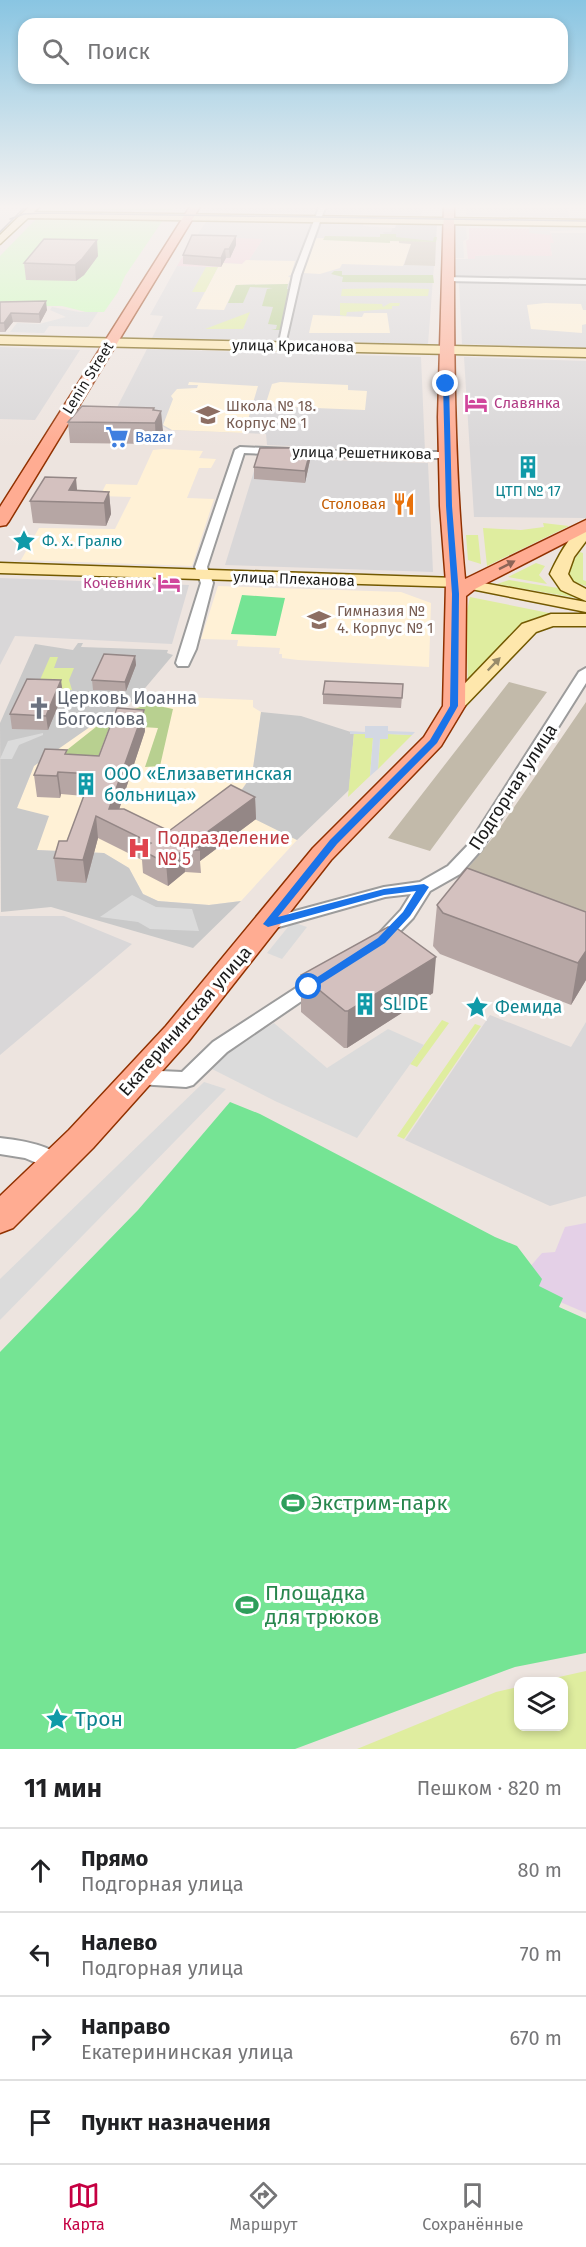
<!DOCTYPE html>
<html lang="ru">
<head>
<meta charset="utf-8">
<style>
	body { margin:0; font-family:"Fira Sans",sans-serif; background:#f2f2f2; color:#202124 }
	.controls { position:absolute; right:18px; bottom:18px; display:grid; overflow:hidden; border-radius:12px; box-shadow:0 3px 9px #0003 }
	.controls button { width:54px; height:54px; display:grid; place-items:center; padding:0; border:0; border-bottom:2px solid #e0e0e0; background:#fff; color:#202124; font:30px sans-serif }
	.stop { position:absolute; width:18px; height:18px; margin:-14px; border:4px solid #1a73e8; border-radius:50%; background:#fff }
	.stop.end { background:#1a73e8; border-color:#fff; box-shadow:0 2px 6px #0008 }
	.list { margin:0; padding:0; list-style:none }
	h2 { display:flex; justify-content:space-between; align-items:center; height:78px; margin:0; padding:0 24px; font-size:26px }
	h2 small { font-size:20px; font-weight:400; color:#757577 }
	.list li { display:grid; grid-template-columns:39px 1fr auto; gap:18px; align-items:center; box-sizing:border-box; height:84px; padding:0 24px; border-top:2px solid #e0e0e0 }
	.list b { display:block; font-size:22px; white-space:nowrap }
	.list p { margin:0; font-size:20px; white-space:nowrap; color:#757577 }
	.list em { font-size:20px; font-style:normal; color:#757577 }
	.icon { flex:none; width:33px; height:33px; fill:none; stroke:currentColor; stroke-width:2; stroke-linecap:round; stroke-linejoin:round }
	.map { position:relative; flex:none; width:586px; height:1749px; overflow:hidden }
	.search { position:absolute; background:#fff; box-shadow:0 3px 9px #0003; left:18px; right:18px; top:18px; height:66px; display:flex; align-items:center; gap:15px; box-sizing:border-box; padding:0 21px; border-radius:18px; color:#757577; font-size:22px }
	.sheet { height:414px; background:#fff }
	nav { display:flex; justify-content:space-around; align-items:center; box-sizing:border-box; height:84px; border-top:2px solid #e0e0e0; background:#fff; font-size:16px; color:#757577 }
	nav a { display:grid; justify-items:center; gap:3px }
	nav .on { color:#c50042 }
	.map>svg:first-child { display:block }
</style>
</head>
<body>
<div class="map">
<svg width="586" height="1749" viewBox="0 0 586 1749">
	<rect width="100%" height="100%" fill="#ede4df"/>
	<path fill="#d9d7d8" d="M213,205H422L421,216L209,211Z
		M465,205H586V207H567L569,217L467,216Z
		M207,220L363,223V226L392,228L391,232L404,265L434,266L428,344L152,338L163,316L150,315L177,266L221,267L223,263L249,260L262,240L232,238L193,242Z
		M551,233H586V281L452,276L453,259H475V256L496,255H552L550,243H553Z
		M459,282L586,285V348L462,344Z
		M0,347L80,350L35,420L0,419Z
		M147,349L421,357L425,452L267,445L266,434L169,430L159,424L110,421Z
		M464,357L586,361V518L474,517Z
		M258,458L428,463L433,572L225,565Z
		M0,578L189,585L172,644L15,636L0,665Z
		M0,916H64L132,944L0,1055Z
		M490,1015L571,1047L586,1022V1196L550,1206L405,1140Z"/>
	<path fill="#f1ccd6" d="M469,228L549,229L554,243H550L552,256L496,255L475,256V259H468L466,241L469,239Z
		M232,238L263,239L249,260L242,264L223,263L221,267L177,266L191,243Z"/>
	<path fill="#e4d0e7" d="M586,1223V1313L516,1283L542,1253L555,1252L565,1227Z"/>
	<path fill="#fff1d6" d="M318,238L399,240L400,243L411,244L403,266L342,264L340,268L320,274L303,273L314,239Z
		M246,260L295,261L291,275L288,276L291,278L288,284L236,285L224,310L196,309L218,267L223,263L242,264Z
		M545,303L581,304L583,310H586V324L582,325V333L531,329L527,305Z
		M364,313H387L390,333H309L313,315L362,317Z
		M189,382L258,386L244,433L172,430L163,425L173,399L171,396L177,389L197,388L198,385H188Z
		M280,382L348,385V390L367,391L365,410L265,406L272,384Z
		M163,449L203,451L199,458L216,459L211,468H199L187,498L214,499L192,566L21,560L39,528L115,529L131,497L100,496L106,484L137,485L153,450Z
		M218,586L401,592L431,603L429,667L298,660L282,658V654H279L280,648L237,646L238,640L201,639Z
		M161,696L253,700V707L261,712L252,775L230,806L297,840L241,901L209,905L158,901L143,894L129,868L104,853L37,850L17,808L34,766L59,747L107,715L149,704Z"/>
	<path fill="#c9c9c9" d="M396,223L437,224L436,242L386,238L383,232H391L392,228H395Z
		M78,643H83L81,647L168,650L167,653L173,655L135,700L107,715L34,766L17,808L49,816L37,850L104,853L129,868L143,894L158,901L209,905L241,901L193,948L51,907L1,912L0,723L35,644L73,650Z
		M261,712L301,716L354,733L349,790L297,840L230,807L252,775Z"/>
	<path fill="#c2baaa" d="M399,240L436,242L435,266L404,265L411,244L399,243Z
		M509,682L547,692L430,851L388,838Z
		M586,702V914L464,873L495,835Z"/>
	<path fill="#dfed9f" d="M206,267H218L205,292H192Z
		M391,288L429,289L428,296H341L342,289Z
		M340,303L382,304L383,307L390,303H400L399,306H392V309C376,309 362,312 347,312L346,316L340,315Z
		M250,312L243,329H205Z
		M543,523L569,526L487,566L483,528L521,530L544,527Z
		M466,535H478L481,564L468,560Z
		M580,552L583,553V580L586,581V586L572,581L567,576L569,567Z
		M536,563L545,566L539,575L547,584L508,577Z
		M509,580L564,589L577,598L497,584Z
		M470,597L554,614L534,618L521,626L468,686L466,616Z
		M50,657H58L54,668H74L69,680L72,690L36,689Z
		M354,733L365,734L373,738L370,776L348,797Z
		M388,734L412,735L378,769L380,739Z
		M442,1020L449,1023L417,1067L410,1064Z
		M475,1024L481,1026L404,1139L397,1136Z
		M586,1671V1749H357L496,1692L518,1687V1726H564V1682L541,1681Z"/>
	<path fill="#b8d090" d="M380,234H396V237L433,241L434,237H437L436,242L390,241V243L323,240L325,236L380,237Z
		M334,271H342V275H433L434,283L342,282L343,277L331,274Z
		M288,284L287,289H292L281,330H271L276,329L277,325L268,324L273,307L262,306L267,289L273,288L250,287L243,303H228L236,285Z
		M149,704L173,709L160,766L145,767L158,728L110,725L97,760L53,761L106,719Z"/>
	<path fill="#c8fdb6" d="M48,205H176L171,211L44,209Z
		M38,217L163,220L125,276L118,292L104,312H86L62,306H0V256Z"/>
	<path fill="#75e494" d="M242,595L285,598L276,636L231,634Z
		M230,1102L260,1114L495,1237L517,1246L542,1279L539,1286L563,1298L559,1307L586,1319V1653L515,1667L295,1749H0V1352L138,1210Z"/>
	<path fill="#dbdbdb" d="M454,226L466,228L467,239L463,241L464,258H453Z
		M542,226H586V230L550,231V235L529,233V227Z
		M52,307L79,312H98L88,327L49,326L44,333L10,332L17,323L39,324L66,317L50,310Z
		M43,733V735L19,745L12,759H0L8,741Z
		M132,895L156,907L192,909L199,931L150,929L138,922L100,917Z
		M292,922L307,927L282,959L267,953Z
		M274,1023L327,1068L388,1029L424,1045L357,1138L275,1101L212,1069L224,1053Z
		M204,1082L226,1089L0,1320V1279Z"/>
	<path fill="#d3d8e3" d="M365,726H388V731L415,732L412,735L388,734V739H380L378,769L370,776L373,738H365V734H350V731L365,732Z"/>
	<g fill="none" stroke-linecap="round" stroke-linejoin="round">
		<g stroke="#9c9c9c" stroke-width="4">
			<path id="street" d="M320,205H326L301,275L285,345L278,347L293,275Z
				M444,277L586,280V284L447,281Z
				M240,447L364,452H448L453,455L448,458H364L244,453L207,567L213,583L196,649L188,666H178L176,663L201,583L195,567L235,450Z
				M586,668V683L481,850L460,874L430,891L413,918L385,947H373L370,943L401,910L411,894L385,897L268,930L262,928L259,924L262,920L384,887L420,882L448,866L469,844L579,672Z
				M319,975L325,977L328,981L325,985L227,1052L193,1085L186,1087L138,1084L131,1082L128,1077L131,1072L138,1070L182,1072L213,1042L313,977Z
				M0,1138C18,1140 57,1145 66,1163L63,1169L56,1171L25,1158L0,1154Z"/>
		</g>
		<g stroke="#735900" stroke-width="3">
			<path id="secondary" d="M31,205H41L34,212L586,220V226L28,218L0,244V235Z
				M0,336L586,349V357L0,344Z
				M586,525V541L574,557L568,574L573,582L586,589V601L561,590L550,574C556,561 572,529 586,525Z
				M0,563L456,578L586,602V612L461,587L0,573Z
				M551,614H586V626H553L536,632L461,710H447L444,706L447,702L522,624Z"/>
		</g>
		<g stroke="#913100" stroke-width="3">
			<path id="primary" d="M191,205H201L9,521L6,525L0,526V507Z
				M444,205H454C454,330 453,454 465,579L586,520V532L475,589L466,596L465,706L441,746L331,860L188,1042L93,1148L13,1228L0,1233V1196L69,1130L166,1026L313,848L424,737L443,706L446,583L440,506L438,417Z"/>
		</g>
		<use href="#street" fill="#fff" fill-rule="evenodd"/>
		<use href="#secondary" fill="#fee7ac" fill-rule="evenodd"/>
		<use href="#primary" fill="#ffac92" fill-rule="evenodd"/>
		<path stroke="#696969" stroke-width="1.5" d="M10,219L24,214L43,213L586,221
			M0,232L27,205"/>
	</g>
	<path fill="#b6a6a4" d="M236,245L230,258H226L221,267L183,264V255Z
		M98,256L84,275L76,281L26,280L24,263Z
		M0,302L47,310L40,323L13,322L5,332H0Z
		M154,408L163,431L156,444L70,443L68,422Z
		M310,460L305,483L254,479V467Z
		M77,491L109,492L111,514L106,526L33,523L30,501Z
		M135,656L136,665L126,691L93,690L92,680Z
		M403,684L401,708L323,704V694Z
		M63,694L48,730L12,729L10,714Z
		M145,731L119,809L169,831L255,797L256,819L200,861L201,873L185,872L168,886L143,873L142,860L98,838L86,883L57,881L54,858L67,841L84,796L61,794L60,798L37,797L34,775L67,754L99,756Z
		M437,905L586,912V980L571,1005L440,954L433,946Z
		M301,975L433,993L347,1048H344L301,1012Z"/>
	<path fill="#948786" d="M236,236V245L230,258L229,249Z
		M97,240L98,256L84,275L76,281L75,265Z
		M225,249L226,258L221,267V258Z
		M46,301L47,310L40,323L39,314Z
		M11,313L13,322L5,332L4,323Z
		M161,411L163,431L156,444L155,423Z
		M311,448L310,460L305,483V471Z
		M76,478L78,500L69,490Z
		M109,492L111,514L106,526L104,503Z
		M135,656L136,665L126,691L125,682Z
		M61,680L63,694L48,730L46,716Z
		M144,710L145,731L114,825L109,809Z
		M58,772L61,794L60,798L57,776Z
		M255,797L256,819L200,861V850L195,841Z
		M96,816L98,838L86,883L83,860Z
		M184,850L185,872L168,886L166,863Z
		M586,951V980L571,1005L578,963Z
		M436,957L433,993L347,1048L348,1011Z"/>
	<path fill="#d4c1bf" stroke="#948786" stroke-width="1.5" d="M192,235L236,236L229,249H225L221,258L183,255Z
		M44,239L97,240L82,259L75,265L24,263Z
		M46,301L39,314L11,313L4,323H0V302Z
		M82,406L154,408L153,410L161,411L155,423L68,422Z
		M260,448H311L305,471L254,467Z
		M45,477L76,478L69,490L109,492L104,503L30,501Z
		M104,654L135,656L125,682L92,680Z
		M27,679L61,680L46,716L10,714Z
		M325,681L403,684L402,698L323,694Z
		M117,708L144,710L109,809H124L169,831L231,785L255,797L195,841L200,850H184L166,863L141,850L151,843L96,816L83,860L54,858L59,841H67L92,774L58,772L57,776L34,775L45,749L67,750L65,754L99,756Z
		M467,868L586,912V951L578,963L443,913L437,905Z
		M388,927H395L436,957L348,1011H345L301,975Z"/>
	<defs><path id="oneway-solid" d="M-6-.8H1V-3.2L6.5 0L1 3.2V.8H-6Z" transform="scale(1.5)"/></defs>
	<use fill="#8d6456" href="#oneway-solid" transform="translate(507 565) rotate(-27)"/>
	<use fill="#988b6b" href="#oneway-solid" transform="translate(494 664) rotate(-46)"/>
	<linearGradient id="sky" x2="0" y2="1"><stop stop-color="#89c5e2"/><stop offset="0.46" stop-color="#f7f3f1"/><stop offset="1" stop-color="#f7f3f1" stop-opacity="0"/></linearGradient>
	<rect width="586" height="449" fill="url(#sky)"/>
	<path fill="#1a73e8" d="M446,383L449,384L452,506L459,594L458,706L437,743L337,844L278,917L384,889L424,884L429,887L410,916L385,943L309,991L305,990V985L378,938L403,912L416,891L384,895L268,927L263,924L330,840L430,740L450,706L452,594L446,506L443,384Z"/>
	<defs>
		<g id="hotel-bare" transform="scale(1.8)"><path d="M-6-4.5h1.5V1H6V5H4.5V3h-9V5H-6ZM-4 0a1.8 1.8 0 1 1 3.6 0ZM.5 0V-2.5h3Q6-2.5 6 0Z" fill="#d1479c" stroke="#fff" stroke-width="2.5" paint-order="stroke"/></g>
		<g id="school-bare" transform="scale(1.8)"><path d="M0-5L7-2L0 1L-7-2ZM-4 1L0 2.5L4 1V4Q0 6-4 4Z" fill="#8d6e63" stroke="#fff" stroke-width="2.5" paint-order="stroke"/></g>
		<g id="supermarket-bare" transform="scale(1.8)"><path d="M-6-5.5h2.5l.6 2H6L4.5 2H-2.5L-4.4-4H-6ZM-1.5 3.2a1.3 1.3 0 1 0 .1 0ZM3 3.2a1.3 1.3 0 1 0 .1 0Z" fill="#3f7fe0" stroke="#fff" stroke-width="2.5" paint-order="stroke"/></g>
		<g id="building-bare" transform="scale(1.8)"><path d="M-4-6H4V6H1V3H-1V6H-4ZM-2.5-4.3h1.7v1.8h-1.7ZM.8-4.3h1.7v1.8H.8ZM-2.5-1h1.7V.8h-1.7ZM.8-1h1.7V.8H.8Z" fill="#0f9aa8" stroke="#fff" stroke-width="2.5" paint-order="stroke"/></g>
		<g id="restaurant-bare" transform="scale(1.8)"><path d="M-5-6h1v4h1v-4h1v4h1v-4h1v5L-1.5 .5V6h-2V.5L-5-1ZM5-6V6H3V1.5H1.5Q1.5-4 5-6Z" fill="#e8710a" stroke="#fff" stroke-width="2.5" paint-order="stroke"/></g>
		<g id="sight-bare" transform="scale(1.8)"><path d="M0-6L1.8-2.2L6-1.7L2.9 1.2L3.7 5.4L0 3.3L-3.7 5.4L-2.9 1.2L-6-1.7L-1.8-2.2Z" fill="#0f9aa8" stroke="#fff" stroke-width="2.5" paint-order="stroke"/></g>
		<g id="church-bare" transform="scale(1.8)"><path d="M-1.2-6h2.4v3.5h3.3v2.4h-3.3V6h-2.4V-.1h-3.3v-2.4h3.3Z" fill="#6b7280" stroke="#fff" stroke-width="2.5" paint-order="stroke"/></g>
		<g id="hospital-bare" transform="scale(1.8)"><path d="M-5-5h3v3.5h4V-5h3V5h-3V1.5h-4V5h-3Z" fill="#e0444e" stroke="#fff" stroke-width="2.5" paint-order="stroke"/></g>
		<g id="stadium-bare" transform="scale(1.8)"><path d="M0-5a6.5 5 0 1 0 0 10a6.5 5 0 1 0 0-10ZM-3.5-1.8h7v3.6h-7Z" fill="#2e9e5b" stroke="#fff" stroke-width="2.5" paint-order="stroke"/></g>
	</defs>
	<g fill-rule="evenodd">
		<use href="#hotel-bare" x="476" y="403"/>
		<use href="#school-bare" x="208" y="415"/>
		<use href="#supermarket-bare" x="117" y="437"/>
		<use href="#building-bare" x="528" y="467"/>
		<use href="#restaurant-bare" x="404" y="504"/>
		<use href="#sight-bare" x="24" y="541"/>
		<use href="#hotel-bare" x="169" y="583"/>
		<use href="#school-bare" x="319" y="620"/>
		<use href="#church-bare" x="39" y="708"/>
		<use href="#building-bare" x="86" y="784"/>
		<use href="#hospital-bare" x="139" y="848"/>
		<use href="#building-bare" x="365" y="1004"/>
		<use href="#sight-bare" x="477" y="1007"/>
		<use href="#stadium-bare" x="293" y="1503"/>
		<use href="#stadium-bare" x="247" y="1605"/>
		<use href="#sight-bare" x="57" y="1719"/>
	</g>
	<g text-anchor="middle" stroke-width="6" stroke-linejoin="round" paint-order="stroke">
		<g font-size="15" fill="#1b1b1b" stroke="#fff">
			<text transform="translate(293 346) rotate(1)" y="5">улица Крисанова</text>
			<text transform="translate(88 378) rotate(-58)" y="5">Lenin Street</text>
			<text transform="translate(362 453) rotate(1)" y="5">улица Решетникова</text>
			<text transform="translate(294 579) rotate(2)" y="5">улица Плеханова</text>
		</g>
		<g font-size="15" fill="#b23c85" stroke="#fff" text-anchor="start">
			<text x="494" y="408">Славянка</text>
			<text x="151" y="588" text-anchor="end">Кочевник</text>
		</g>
		<g font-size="15" fill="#785e54" stroke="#fff" text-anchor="start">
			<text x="226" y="411">Школа № 18.<tspan x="226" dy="17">Корпус № 1</tspan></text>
			<text x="337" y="616">Гимназия №<tspan x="337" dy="17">4. Корпус № 1</tspan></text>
		</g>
		<g font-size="15" fill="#366cbe" stroke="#fff" text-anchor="start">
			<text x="135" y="442">Bazar</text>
		</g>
		<g font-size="15" fill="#0d838f" stroke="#fff">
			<text x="528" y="496">ЦТП № 17</text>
			<text x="42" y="546" text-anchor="start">Ф. Х. Гралю</text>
		</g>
		<g font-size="15" fill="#c56008" stroke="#fff" text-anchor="end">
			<text x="386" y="509">Столовая</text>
		</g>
		<g font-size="18" fill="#5b616d" stroke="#fff" text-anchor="start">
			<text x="57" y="704">Церковь Иоанна<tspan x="57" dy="21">Богослова</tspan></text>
		</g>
		<g font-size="18" fill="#0d838f" stroke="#fff" text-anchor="start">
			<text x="104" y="780">ООО «Елизаветинская<tspan x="104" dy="21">больница»</tspan></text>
			<text x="383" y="1010">SLIDE</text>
			<text x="495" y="1013">Фемида</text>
		</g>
		<g font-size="18" fill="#1b1b1b" stroke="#fff">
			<text transform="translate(513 787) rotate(-57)" y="6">Подгорная улица</text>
			<text transform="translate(185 1021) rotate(-49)" y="6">Екатерининская улица</text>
		</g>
		<g font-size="18" fill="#be3a42" stroke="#fff" text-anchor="start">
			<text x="157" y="844">Подразделение<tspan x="157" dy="21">№ 5</tspan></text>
		</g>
		<g font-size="21" fill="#27864d" stroke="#fff" text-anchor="start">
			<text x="311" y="1510">Экстрим-парк</text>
			<text x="265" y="1600">Площадка<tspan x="265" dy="24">для трюков</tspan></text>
		</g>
		<g font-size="21" fill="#0d838f" stroke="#fff" text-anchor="start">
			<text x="75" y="1726">Трон</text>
		</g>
	</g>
</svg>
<div class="controls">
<button><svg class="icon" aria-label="layers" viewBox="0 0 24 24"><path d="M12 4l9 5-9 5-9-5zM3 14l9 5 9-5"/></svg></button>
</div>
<div class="stop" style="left:309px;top:987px"></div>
<div class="stop end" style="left:446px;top:384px"></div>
<div class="search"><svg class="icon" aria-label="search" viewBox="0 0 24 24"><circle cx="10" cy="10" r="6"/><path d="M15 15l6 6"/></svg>Поиск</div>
</div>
<section class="sheet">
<h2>11 мин<small>Пешком · 820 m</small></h2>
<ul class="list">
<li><svg class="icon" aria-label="ahead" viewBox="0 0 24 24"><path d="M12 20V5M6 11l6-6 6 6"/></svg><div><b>Прямо</b><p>Подгорная улица</p></div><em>80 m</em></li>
<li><svg class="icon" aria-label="left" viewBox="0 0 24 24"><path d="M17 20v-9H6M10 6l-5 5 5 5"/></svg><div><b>Налево</b><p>Подгорная улица</p></div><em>70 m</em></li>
<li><svg class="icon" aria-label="right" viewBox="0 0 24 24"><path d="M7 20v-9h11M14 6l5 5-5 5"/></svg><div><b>Направо</b><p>Екатерининская улица</p></div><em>670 m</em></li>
<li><svg class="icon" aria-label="arrive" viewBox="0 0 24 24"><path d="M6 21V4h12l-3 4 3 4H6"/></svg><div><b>Пункт назначения</b></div></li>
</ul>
</section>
<nav>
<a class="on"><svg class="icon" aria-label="map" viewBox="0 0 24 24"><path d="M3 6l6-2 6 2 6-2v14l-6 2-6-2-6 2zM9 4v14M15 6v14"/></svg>Карта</a>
<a><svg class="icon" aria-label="directions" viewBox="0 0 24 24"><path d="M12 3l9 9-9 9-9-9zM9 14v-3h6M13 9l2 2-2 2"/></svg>Маршрут</a>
<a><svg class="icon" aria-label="saved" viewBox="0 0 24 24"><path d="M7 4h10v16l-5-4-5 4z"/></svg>Сохранённые</a>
</nav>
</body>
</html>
